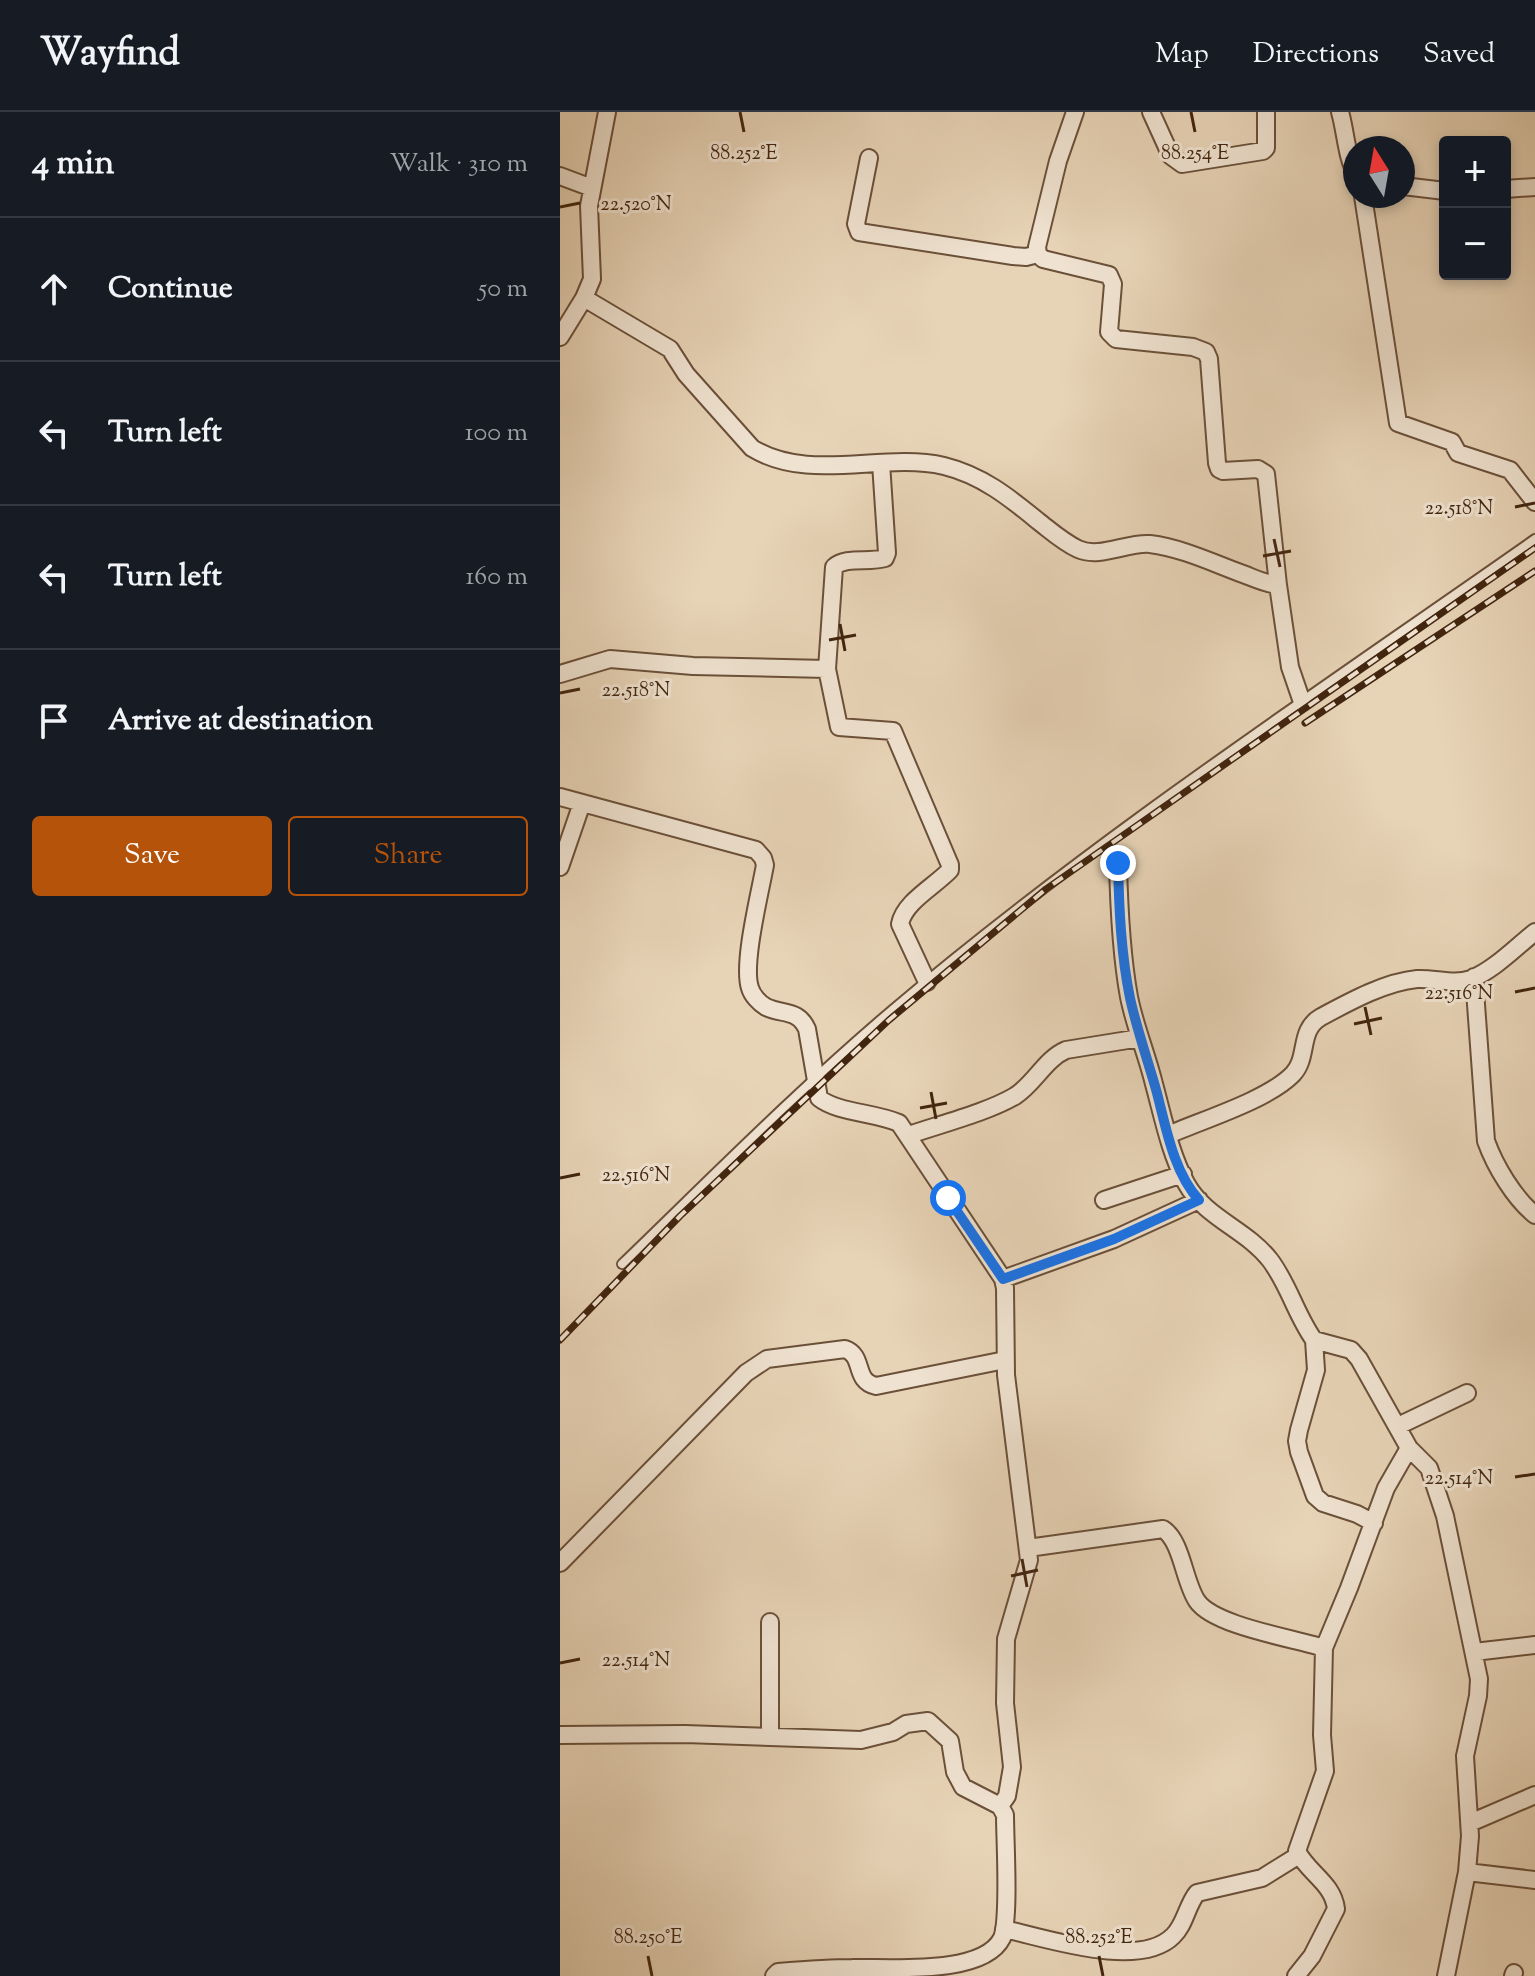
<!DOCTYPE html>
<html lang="en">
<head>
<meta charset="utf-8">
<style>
	body { margin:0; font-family:"Sorts Mill Goudy",serif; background:#20242c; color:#f1f3f6 }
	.controls { position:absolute; right:24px; top:24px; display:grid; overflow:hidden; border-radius:8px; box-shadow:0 4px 12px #0003 }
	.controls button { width:72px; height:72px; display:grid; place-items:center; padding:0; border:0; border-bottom:2px solid #363941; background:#171b24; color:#f1f3f6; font:40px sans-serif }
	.compass { position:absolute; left:783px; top:24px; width:72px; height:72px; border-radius:50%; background:#171b24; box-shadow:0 4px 12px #0003; rotate:349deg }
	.stop { position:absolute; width:24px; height:24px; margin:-18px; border:6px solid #1a73e8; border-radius:50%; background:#fff }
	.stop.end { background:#1a73e8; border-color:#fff; box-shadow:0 2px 8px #0008 }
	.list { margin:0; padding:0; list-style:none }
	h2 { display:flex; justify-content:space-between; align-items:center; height:104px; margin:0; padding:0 32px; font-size:34px }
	h2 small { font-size:26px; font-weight:400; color:#9ea1a6 }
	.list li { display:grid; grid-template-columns:52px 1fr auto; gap:24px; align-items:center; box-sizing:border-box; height:144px; padding:0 32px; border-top:2px solid #363941 }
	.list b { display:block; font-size:30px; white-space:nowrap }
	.list em { font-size:26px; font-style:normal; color:#9ea1a6 }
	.actions { display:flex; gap:16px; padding:24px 32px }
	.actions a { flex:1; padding:18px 0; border:2px solid #b45309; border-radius:8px; text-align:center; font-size:28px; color:#b45309 }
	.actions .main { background:#b45309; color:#fff }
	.icon { flex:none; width:44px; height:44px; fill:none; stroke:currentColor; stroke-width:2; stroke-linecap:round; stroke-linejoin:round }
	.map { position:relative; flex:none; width:975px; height:1864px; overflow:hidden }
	header { display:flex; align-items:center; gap:48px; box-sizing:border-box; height:112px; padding:0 40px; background:#171b24; border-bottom:2px solid #363941 }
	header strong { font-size:38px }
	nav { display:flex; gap:44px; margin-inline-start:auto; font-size:28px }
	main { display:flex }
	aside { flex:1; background:#171b24 }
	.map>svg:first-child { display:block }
</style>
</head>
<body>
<header>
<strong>Wayfind</strong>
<nav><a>Map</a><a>Directions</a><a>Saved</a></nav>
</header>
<main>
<aside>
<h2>4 min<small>Walk · 310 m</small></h2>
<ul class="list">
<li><svg class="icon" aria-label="ahead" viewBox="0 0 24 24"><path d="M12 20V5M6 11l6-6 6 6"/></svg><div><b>Continue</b></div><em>50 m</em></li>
<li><svg class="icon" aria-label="left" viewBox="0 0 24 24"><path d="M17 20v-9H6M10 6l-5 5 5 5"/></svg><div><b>Turn left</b></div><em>100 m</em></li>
<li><svg class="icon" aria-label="left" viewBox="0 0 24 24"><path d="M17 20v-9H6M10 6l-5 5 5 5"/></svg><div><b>Turn left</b></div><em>160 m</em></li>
<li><svg class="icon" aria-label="arrive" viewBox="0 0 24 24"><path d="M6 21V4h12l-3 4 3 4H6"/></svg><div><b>Arrive at destination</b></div></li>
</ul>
<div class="actions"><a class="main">Save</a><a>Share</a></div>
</aside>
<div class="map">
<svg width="975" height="1864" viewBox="0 0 975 1864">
	<rect width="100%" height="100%" fill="#e7d3b6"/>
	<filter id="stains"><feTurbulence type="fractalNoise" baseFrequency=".0025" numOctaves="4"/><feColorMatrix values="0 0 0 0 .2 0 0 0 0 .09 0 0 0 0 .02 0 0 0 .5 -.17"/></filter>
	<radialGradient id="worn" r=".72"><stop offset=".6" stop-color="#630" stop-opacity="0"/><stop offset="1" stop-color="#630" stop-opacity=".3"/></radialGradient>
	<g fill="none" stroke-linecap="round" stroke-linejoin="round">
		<g stroke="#6b5039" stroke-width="12">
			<path id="lane" d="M62,1152C150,1067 237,979 331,899C534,727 757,580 975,427"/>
		</g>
		<g stroke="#6b5039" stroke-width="20">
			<path id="street" d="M591,0L611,44L622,52L703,39L706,36V0
				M780,0C785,16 787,47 795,59
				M309,46L296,112L299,120L453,144L466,145L478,142
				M0,64L32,76
				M843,74L885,79
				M945,77L975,75
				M803,84L838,311L892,330L898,341L950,358L975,390
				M24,186L110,237L126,262L192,336C249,371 322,340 384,354C421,363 449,385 478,409C491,419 503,430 518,437C540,447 567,430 590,432C622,436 653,451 683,462C694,466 706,472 718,473L706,362L698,357L663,359L659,357L657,351L649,247L646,240L633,235L556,227L549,220L553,172L549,163L483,147L478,142L477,135L498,49L515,0
				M0,225L24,186L32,167L29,94L47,0
				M321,351L327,441L325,446C309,451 286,444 274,455L267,557L279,615L333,619L390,753V758C375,774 344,790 340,812L367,870
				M718,473L730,555L742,590
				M0,562L50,547L133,554L267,557
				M0,685L196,738L203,746L205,753C200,781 182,852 190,876C192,883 199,891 206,895C223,903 238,897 247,917L259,986C278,1001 313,1000 339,1011L443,1167L445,1176L446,1263L469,1448L446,1527L445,1591L452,1655L447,1684L440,1694
				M558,751C559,796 561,841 569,885C575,915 587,943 594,972C603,1005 610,1041 626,1071C645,1106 686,1117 710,1148C729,1173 736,1203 754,1228L791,1238L799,1247L849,1336L826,1376L789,1476L764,1536L762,1623L765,1659L737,1739C748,1761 773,1771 776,1797L752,1844L736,1864
				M0,755L22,691
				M914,865L926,1029C935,1054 954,1086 975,1103
				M349,1023C381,1012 428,1000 455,984C475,971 485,947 506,938L580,926
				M608,1023C642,1008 708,988 733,962C749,945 738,918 761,905C789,890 825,870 857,867C875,866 894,873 911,867C934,858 956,835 975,820
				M544,1088L623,1062
				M443,1167L554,1127L639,1088
				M754,1228L756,1258L739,1318L737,1329L739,1340L755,1384L763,1391L797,1402L814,1411
				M838,1314L907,1281
				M849,1336L869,1356L885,1404L919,1567L918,1584L905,1644L910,1724L907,1760L886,1864
				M468,1436L603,1417C622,1429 624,1470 637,1489C654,1514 733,1526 764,1536
				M0,1451L186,1261L207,1247L285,1237C305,1244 293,1269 316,1274L445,1248
				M914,1540L975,1533
				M0,1623L125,1622L301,1628L333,1620L346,1612L368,1609L390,1629L395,1660L403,1675L440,1694L445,1703C445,1729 450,1806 442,1826C423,1864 330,1855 292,1856C268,1856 243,1858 218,1860L214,1864
				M210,1625V1510
				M910,1711L975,1683
				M907,1760L975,1768
				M444,1817C486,1826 579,1858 613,1824C625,1813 627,1793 637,1781L702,1766L739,1743
				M953,1864L954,1861"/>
		</g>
		<use href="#lane" stroke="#efe2d0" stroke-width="8"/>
		<use href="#street" stroke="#efe2d0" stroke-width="16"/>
		<g stroke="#42250f" stroke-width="7">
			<path id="rail" d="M745,611L975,459
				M0,1228L120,1104L329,908L486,777L975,436"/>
		</g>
		<use href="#rail" stroke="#efe2d0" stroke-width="4" stroke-dasharray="12" stroke-linecap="butt"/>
	</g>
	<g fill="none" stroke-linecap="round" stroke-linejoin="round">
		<path stroke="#1a73e8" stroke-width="10" d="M388,1086L443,1167L554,1127L639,1088C614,1061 606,1016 597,981C588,949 577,918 570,886C561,842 559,796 558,751"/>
	</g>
	<path fill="none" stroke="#42250f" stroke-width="3" d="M180,0L184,20M631,0L635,20M0,95L20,91M955,395L975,391M714,427L720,455M703,444L731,439M280,512L285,539M269,528L296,523M0,581L20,577M955,880L975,876M805,895L811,923M794,912L822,906M371,980L376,1007M360,996L387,991M0,1066L20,1062M955,1365L975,1362M462,1447L467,1475M451,1464L478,1458M0,1551L20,1547M88,1844L92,1864M539,1844L543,1864"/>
	<g font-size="20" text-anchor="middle" fill="#42250f" stroke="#efe2d0" stroke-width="6" stroke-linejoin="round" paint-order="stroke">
		<text x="184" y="47">88.252°E</text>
		<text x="635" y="47">88.254°E</text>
		<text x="76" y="98">22.520°N</text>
		<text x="899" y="402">22.518°N</text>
		<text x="76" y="584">22.518°N</text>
		<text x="899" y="887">22.516°N</text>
		<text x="76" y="1069">22.516°N</text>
		<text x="899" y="1372">22.514°N</text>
		<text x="76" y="1554">22.514°N</text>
		<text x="88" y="1831">88.250°E</text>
		<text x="539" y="1831">88.252°E</text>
	</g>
	<rect width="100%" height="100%" filter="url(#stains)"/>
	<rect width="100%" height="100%" fill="url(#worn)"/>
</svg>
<div class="controls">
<button>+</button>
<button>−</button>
</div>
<svg class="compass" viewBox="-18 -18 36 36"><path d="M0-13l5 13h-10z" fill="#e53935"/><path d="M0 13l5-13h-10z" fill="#9ea1a6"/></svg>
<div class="stop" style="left:388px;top:1086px"></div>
<div class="stop end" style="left:558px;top:751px"></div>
</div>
</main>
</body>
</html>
